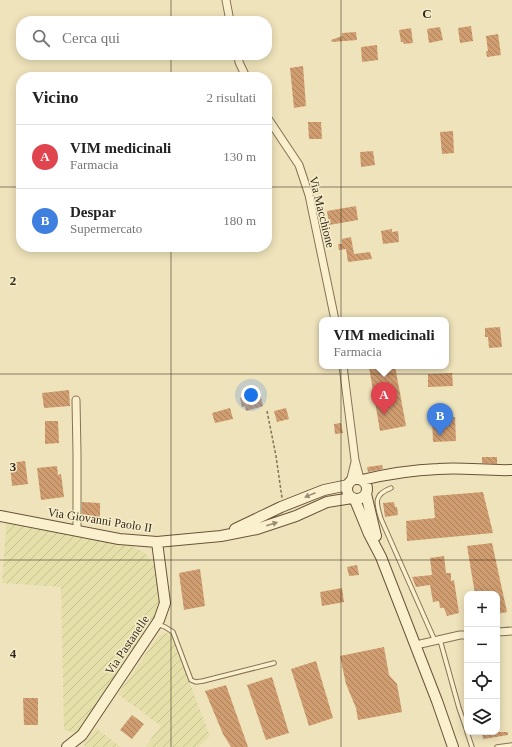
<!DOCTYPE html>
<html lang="it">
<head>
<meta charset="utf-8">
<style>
	body { margin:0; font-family:Georgia,serif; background:#f6f6f6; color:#222 }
	.controls { position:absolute; right:12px; bottom:12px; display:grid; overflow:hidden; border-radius:8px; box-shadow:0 2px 10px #0003 }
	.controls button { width:36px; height:36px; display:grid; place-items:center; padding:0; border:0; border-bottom:1px solid #e0e0e0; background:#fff; color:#222; font:20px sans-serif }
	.you { position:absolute; left:251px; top:395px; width:14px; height:14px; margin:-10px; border:3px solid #fff; border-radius:50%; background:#1a73e8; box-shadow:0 0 0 6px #1a73e833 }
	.badge { display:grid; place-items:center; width:26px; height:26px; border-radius:50%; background:#b45309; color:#fff; font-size:13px; font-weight:700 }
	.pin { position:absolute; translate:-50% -33px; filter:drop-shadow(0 1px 2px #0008) }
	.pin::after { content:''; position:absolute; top:21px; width:14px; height:12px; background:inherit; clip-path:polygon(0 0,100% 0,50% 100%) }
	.popup { position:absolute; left:319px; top:317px; width:130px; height:52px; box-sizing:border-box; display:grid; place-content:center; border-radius:8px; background:#fff; filter:drop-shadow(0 1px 3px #0005); font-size:13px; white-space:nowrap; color:#767676 }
	.popup b { font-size:15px; color:#222 }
	.popup::after { content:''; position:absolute; left:50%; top:100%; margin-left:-8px; border:8px solid transparent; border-top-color:#fff }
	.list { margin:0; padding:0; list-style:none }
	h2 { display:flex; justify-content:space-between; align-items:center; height:52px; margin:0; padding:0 16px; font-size:17px }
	h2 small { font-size:13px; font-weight:400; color:#767676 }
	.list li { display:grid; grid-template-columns:26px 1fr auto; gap:12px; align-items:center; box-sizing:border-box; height:64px; padding:0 16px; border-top:1px solid #e0e0e0 }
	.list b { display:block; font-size:15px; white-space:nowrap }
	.list p { margin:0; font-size:13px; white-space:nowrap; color:#767676 }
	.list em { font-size:13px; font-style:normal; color:#767676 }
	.icon { flex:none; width:22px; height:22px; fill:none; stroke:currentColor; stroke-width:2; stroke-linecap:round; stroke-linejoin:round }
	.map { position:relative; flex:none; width:512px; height:747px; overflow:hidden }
	.search { position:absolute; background:#fff; box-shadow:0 2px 10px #0003; left:16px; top:16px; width:256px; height:44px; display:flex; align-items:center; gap:10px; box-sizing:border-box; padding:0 14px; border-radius:16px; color:#767676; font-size:15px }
	.panel { position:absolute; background:#fff; box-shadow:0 2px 10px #0003; left:16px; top:72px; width:256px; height:180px; border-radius:16px }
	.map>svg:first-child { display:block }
</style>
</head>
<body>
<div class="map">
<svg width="512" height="747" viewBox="0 0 512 747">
	<defs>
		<pattern id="farmland-furrows" width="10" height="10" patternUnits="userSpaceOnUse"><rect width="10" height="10" fill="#e5dfa9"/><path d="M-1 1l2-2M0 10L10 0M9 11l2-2" fill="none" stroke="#c5bf91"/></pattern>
		<pattern id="building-back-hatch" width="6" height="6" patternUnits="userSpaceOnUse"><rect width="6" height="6" fill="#cf9d70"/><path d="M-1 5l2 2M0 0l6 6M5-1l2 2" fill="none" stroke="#a9805b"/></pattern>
	</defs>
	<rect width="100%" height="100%" fill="#efe3bb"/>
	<path fill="url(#farmland-furrows)" d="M7,517L119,539L145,553L162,575L165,603L82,735L64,730L61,587L2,583Z
		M170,632L210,736L198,747H145L161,726L118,694L159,635Z
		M96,728L121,747H86L83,744Z"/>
	<path fill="url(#building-back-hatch)" d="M471,26L473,41L460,43L458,28Z
		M440,27L443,40L429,43L427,29Z
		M411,28L413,43L404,44L403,42H401L399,30Z
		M356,32L357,40L332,42L331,40L342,36V33Z
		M498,34L501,55L487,57L486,51H488L486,36Z
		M377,45L378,60L362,62L361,47Z
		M303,66L306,106L294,108L290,68Z
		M308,122H321L322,139H309Z
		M453,131L454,153L442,154L440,132Z
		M373,151L375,165L361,167L360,152Z
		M356,206L358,220L329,225L327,211Z
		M392,229V232L398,231L399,242L383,244L381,231Z
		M351,237L354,254L370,252L372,259L348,262L346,249L339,250L338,244H342V239Z
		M500,327L502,347L489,348L488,337H485V328Z
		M372,366H395L406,426L380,431L369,367Z
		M452,373L453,386L428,387V374Z
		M69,390L70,406L44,408L42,393Z
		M260,393L263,406L246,411L245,406L242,407L240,398Z
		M230,408L233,419L215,423L212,413Z
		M286,408L289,419L277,422L274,411Z
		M455,417L456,441L433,442L432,418Z
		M45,421H58L59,443L45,444Z
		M341,423L343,433L335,434L334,424Z
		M482,457H497V464L482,463Z
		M25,461L28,484L12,486L10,463Z
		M382,465L383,469L368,472L367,467Z
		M57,466L58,475L61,474L64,497L41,500L37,468Z
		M483,492L493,533L407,541L406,521L435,518L433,496Z
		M82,502L100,503V518H82Z
		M394,502L395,507H397L398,515L385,517L383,503Z
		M492,543L507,612L497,614V594H475L467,546Z
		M444,556L446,573H451V581L454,580L459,613L447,616L444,608H440L439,601L433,602L430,585L416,587L412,577L432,575L430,558Z
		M357,565L359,575L349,576L347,567Z
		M200,569L205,606L184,610L179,573Z
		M342,588L344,602L322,606L320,592Z
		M384,647L389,675L397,684L402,712L358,720L356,708L346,684L340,656Z
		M316,661L333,718L309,726L291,669Z
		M272,677L289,733L266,740L247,685Z
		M226,685L248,747H231L223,734L205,691L223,686Z
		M23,698H38V725H24Z
		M132,715L144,724L132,739L120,730Z
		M482,732H508V735L483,739Z"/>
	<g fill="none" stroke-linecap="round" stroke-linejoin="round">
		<g stroke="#867255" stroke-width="5.5">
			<path id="lane" d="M391,488C373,495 376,503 381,519L435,641
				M157,624L165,627L173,632L191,680L196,682L203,681L274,663
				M440,640L459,708L467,731
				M467,732L472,747
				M497,747L512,745"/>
		</g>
		<g stroke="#867255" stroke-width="9">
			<path id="street" d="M226,0L230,21
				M238,55L239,62L246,77
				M267,117L299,165L309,195L335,320
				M343,366L355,460L360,479
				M76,400L77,453V531
				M350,482L355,462
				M497,632L512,631
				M416,645L460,635H467"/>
		</g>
		<g stroke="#685338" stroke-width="12">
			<path id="secondary" d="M347 489a10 10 0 1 1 20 0a10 10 0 1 1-20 0Z
				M362,480C387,474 413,470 438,469C463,467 488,471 512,470
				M366,494L376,536
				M355,500L369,534L381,557L437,701L453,747
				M0,516L119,539L157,542L221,536L257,529L296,516L327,502L352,498
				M235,529L281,507L324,490L348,485
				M67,747L82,735L159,620L165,603L157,542"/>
		</g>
		<path stroke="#867255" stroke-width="1.5" stroke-dasharray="3 2" stroke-linecap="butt" d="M267,411L276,456L282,498"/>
		<use href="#lane" stroke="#faf0ce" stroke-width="3.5"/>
		<use href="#street" stroke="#faf0ce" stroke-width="7"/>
		<use href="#secondary" stroke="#faf0ce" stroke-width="10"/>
	</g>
	<defs><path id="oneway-solid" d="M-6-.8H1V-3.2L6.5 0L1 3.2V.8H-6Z"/></defs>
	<g fill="#988c74">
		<use href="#oneway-solid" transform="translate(310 495) rotate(158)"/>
		<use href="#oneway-solid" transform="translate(272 524) rotate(-18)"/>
	</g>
	<path fill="none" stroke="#35291a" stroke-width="1" stroke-opacity="0.55" d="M171,0V21M341,0V747M171,55V77M0,187H21M267,187H512M171,247V747M0,374H512M0,560H512"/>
	<g text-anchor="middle" stroke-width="3" stroke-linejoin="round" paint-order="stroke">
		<g font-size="12" fill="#35291a" stroke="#f6edcb">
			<text transform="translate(322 212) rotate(76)" y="4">Via Macchione</text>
			<text transform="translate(100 520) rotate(9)" y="4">Via Giovanni Paolo II</text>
			<text transform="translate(127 645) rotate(-56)" y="4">Via Pastanelle</text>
		</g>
	</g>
	<g font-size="13" text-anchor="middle" font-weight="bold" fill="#35291a" stroke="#f6edcb" stroke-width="3" stroke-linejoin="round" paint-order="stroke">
		<text x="427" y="18">C</text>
		<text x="13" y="285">2</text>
		<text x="13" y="471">3</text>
		<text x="13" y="658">4</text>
	</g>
</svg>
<div class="controls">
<button>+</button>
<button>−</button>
<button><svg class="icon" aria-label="locate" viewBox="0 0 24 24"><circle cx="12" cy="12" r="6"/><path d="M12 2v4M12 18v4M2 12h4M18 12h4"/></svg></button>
<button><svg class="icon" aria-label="layers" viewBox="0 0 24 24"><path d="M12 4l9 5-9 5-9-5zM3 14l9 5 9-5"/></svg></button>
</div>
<div class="you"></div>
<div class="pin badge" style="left:384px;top:415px;background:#e0444e">A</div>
<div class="popup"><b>VIM medicinali</b>Farmacia</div>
<div class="pin badge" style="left:440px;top:436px;background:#3f7fe0">B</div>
<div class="search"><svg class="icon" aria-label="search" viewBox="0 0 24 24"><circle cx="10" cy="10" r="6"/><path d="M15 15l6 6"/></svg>Cerca qui</div>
<section class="panel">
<h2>Vicino<small>2 risultati</small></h2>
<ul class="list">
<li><span class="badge" style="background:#e0444e">A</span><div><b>VIM medicinali</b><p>Farmacia</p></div><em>130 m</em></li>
<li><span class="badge" style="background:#3f7fe0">B</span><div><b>Despar</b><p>Supermercato</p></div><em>180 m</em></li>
</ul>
</section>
</div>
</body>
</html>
